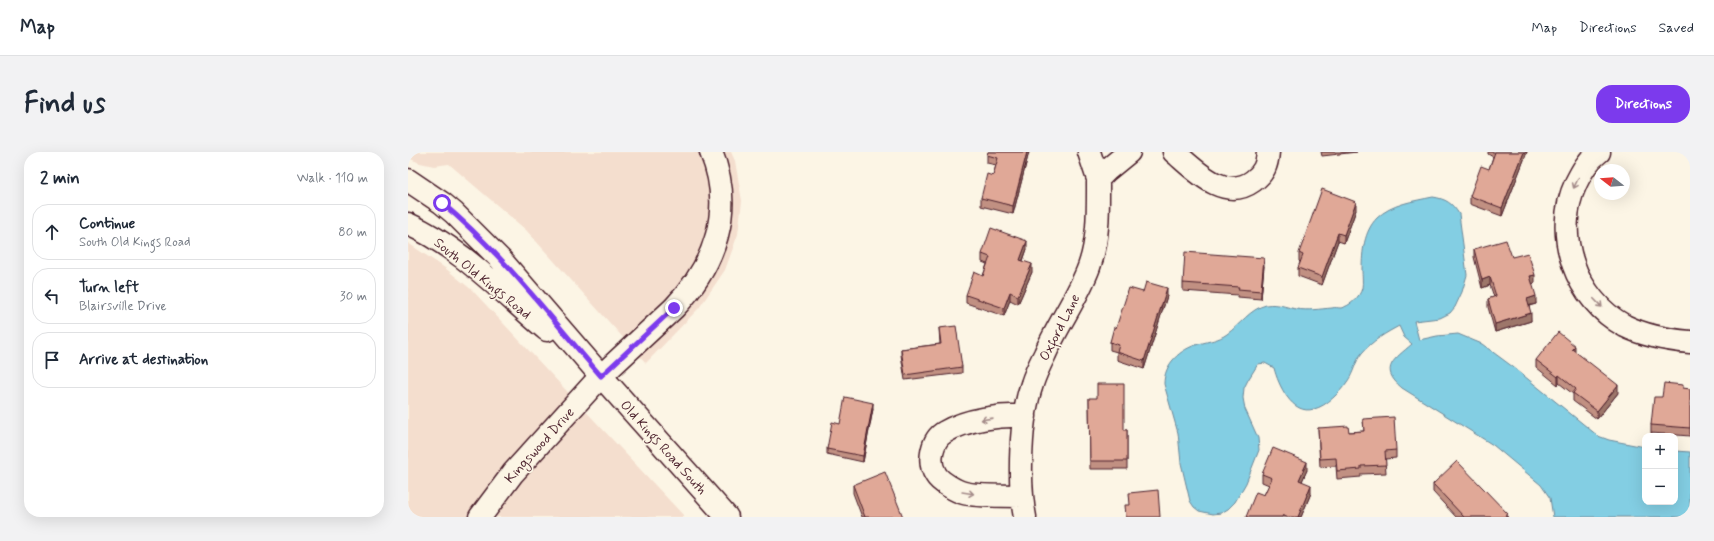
<!DOCTYPE html>
<html lang="en">
<head>
<meta charset="utf-8">
<style>
	body { margin:0; font-family:Mynerve,sans-serif; background:#f2f2f3; color:#1f2937 }
	.controls { position:absolute; right:12px; bottom:12px; display:grid; overflow:hidden; border-radius:8px; box-shadow:0 4px 16px #0002 }
	.controls button { width:36px; height:36px; display:grid; place-items:center; padding:0; border:0; border-bottom:1px solid #e0e1e3; background:#fff; color:#1f2937; font:20px sans-serif }
	.compass { position:absolute; left:1186px; top:12px; width:36px; height:36px; border-radius:50%; background:#fff; box-shadow:0 4px 16px #0002; rotate:287deg }
	.stop { position:absolute; width:12px; height:12px; margin:-9px; border:3px solid #7c3aed; border-radius:50%; background:#fff }
	.stop.end { background:#7c3aed; border-color:#fff; box-shadow:0 1px 4px #0008 }
	.list { margin:0; padding:0; list-style:none }
	h2 { display:flex; justify-content:space-between; align-items:center; height:52px; margin:0; padding:0 16px; font-size:17px }
	h2 small { font-size:13px; font-weight:400; color:#747a83 }
	.list li { display:grid; grid-template-columns:26px 1fr auto; gap:12px; align-items:center; box-sizing:border-box; height:56px; margin:0 8px 8px; padding:0 8px; border:1px solid #e0e1e3; border-radius:16px }
	.list b { display:block; font-size:15px; white-space:nowrap }
	.list p { margin:0; font-size:13px; white-space:nowrap; color:#747a83 }
	.list em { font-size:13px; font-style:normal; color:#747a83 }
	.icon { flex:none; width:22px; height:22px; fill:none; stroke:currentColor; stroke-width:2; stroke-linecap:round; stroke-linejoin:round }
	.map { position:relative; flex:none; width:1282px; height:365px; overflow:hidden; border-radius:16px }
	header { display:flex; align-items:center; gap:24px; box-sizing:border-box; height:56px; padding:0 20px; background:#fff; border-bottom:1px solid #e0e1e3 }
	header strong { font-size:19px }
	nav { display:flex; gap:22px; margin-inline-start:auto; font-size:14px }
	.intro { display:flex; align-items:center; justify-content:space-between; box-sizing:border-box; height:96px; padding:0 24px }
	h1 { margin:0; font-size:28px }
	.button { padding:10px 18px; border-radius:16px; background:#7c3aed; color:#fff; font-size:14px; font-weight:700 }
	main { display:flex; gap:24px; padding:0 24px }
	aside { flex:1; background:#fff; border-radius:16px; box-shadow:0 4px 16px #0002 }
	.map>svg:first-child { display:block }
</style>
</head>
<body>
<header>
<strong>Map</strong>
<nav><a>Map</a><a>Directions</a><a>Saved</a></nav>
</header>
<div class="intro"><h1>Find us</h1><a class="button">Directions</a></div>
<main>
<aside>
<h2>2 min<small>Walk · 110 m</small></h2>
<ul class="list">
<li><svg class="icon" aria-label="ahead" viewBox="0 0 24 24"><path d="M12 20V5M6 11l6-6 6 6"/></svg><div><b>Continue</b><p>South Old Kings Road</p></div><em>80 m</em></li>
<li><svg class="icon" aria-label="left" viewBox="0 0 24 24"><path d="M17 20v-9H6M10 6l-5 5 5 5"/></svg><div><b>Turn left</b><p>Blairsville Drive</p></div><em>30 m</em></li>
<li><svg class="icon" aria-label="arrive" viewBox="0 0 24 24"><path d="M6 21V4h12l-3 4 3 4H6"/></svg><div><b>Arrive at destination</b></div></li>
</ul>
</aside>
<div class="map">
<svg width="1282" height="365" viewBox="0 0 1282 365">
	<rect width="100%" height="100%" fill="#fcf5e5"/>
	<filter id="ink" filterUnits="userSpaceOnUse"><feTurbulence type="fractalNoise" baseFrequency=".025" numOctaves="2"/><feDisplacementMap in="SourceGraphic" scale="8" xChannelSelector="R" yChannelSelector="G"/><feConvolveMatrix kernelMatrix="1 2 1 2 8 2 1 2 1" color-interpolation-filters="sRGB"/></filter>
	<g filter="url(#ink)">
		<path fill="#f4dece" d="M0,0H323L327,9L334,49L330,82L317,118L291,156L238,211L118,78L41,12L26,14L12,11L0,6Z
			M0,91L37,116L64,138L277,365H0Z"/>
		<path fill="#83cee3" stroke="#6c8899" d="M1025,45C1038,47 1044,51 1051,62L1059,123L1054,140L1047,155L1042,161L1032,166L1006,169L1011,188L1029,184L1050,182L1074,192L1105,215L1190,284L1201,288L1237,295V350H1267V299L1282,300V365H1145L1142,346L1133,333L1085,293L994,236C970,216 987,207 1004,192L996,185L991,174C978,181 964,189 954,201C947,209 946,221 939,230C932,240 919,254 906,257C884,264 870,232 866,216L857,211L850,212L840,228L836,236L835,246L837,257L850,286L851,298L838,331L827,350L820,357L813,361L805,362L791,359L786,355L782,349L773,311L770,281L756,232C756,212 772,197 791,192C801,189 811,188 819,182C832,173 842,157 858,153C870,151 877,155 888,157C901,159 911,157 924,156C927,155 930,156 933,156C942,154 952,145 954,136C955,130 954,124 954,118C954,100 956,79 969,66C983,52 1006,49 1025,45Z"/>
		<g fill="none" stroke-linecap="round" stroke-linejoin="round">
			<g stroke="#4a1f2b" stroke-width="25">
				<path id="street" d="M681,0L690,27
					M766,0C787,18 816,50 845,29C856,21 859,13 860,0
					M1191,0C1180,8 1174,19 1168,31C1144,82 1168,148 1217,174C1237,184 1260,188 1282,190
					M614,344C597,343 571,345 556,341C548,339 532,330 528,323C519,310 524,287 537,280C559,267 592,263 617,264
					M72,365L105,321L193,224L266,156C307,113 327,58 303,0
					M617,365C610,330 612,266 624,232C627,222 632,212 637,202C650,172 670,145 681,115C691,88 690,56 690,27L699,18L721,0"/>
			</g>
			<g stroke="#4a1f2b" stroke-width="25">
				<path id="secondary" d="M0,28L34,51L46,61L93,108L193,224L319,365
					M0,72C51,94 96,142 139,178"/>
			</g>
			<use href="#street" stroke="#fcf5e5" stroke-width="22"/>
			<use href="#secondary" stroke="#fcf5e5" stroke-width="22"/>
		</g>
		<path fill="#c19082" stroke="#4a1f2b" d="M580,0H621L605,62L573,54V46L585,24L588,13L579,11V3Z
			M913,0H949L914,4Z
			M1080,0H1119L1094,64L1062,52V44L1081,17L1085,5L1080,2Z
			M948,58L936,91L930,89L914,133L890,124V116L892,110L891,109V101Z
			M619,97L615,109L624,120L610,152L602,148L596,164L558,151V143L575,124L579,112L574,110V102Z
			M1066,97L1104,105L1127,131L1124,132L1128,152L1121,154L1123,169L1087,180L1080,155V147L1086,145L1082,133L1074,136L1066,105Z
			M856,114L853,147L830,145V143L775,139V131Z
			M735,140L759,144L736,217L709,208V200L702,198V190L708,176Z
			M531,176L554,215V221L497,228L493,203V197L532,192Z
			M1167,199L1210,241L1189,267L1165,249V242L1151,231L1150,233L1128,215V208Z
			M1275,237H1282V284L1243,281V273L1254,245Z
			M681,246L716,278H719V317H682Z
			M465,257L455,310L419,302V297L432,272Z
			M955,267L988,298V306L977,307L978,321L953,322V325L929,327L928,314L912,315L910,276L941,280L956,279Z
			M899,318L894,329L903,341L893,365H838L856,343L861,333L854,330V322Z
			M1025,332L1100,365H1048L1025,340Z
			M445,333L495,365H454L445,341Z"/>
		<path fill="#9d766a" stroke="#4a1f2b" d="M619,0H621L605,62V54Z
			M1116,0H1119L1094,64V56Z
			M948,50V58L936,91V83Z
			M930,81V89L914,133V125Z
			M619,89V97L612,116V108Z
			M856,106V114L853,147V139Z
			M624,112V120L610,152V144Z
			M1127,123V131L1122,132V124Z
			M1082,125V133L1074,136V128Z
			M759,136V144L736,217V209Z
			M602,140V148L596,164V156Z
			M1128,144V152L1119,154V147Z
			M1123,161V169L1087,180V172Z
			M1167,194V202L1164,197Z
			M1151,223V231L1150,233V225Z
			M1210,233V241L1189,267V259Z
			M465,251V257L455,310V304Z
			M899,310V318L891,336V328Z
			M903,333V341L893,365H890Z"/>
		<path fill="#e0a897" stroke="#4a1f2b" d="M580,0H619L605,54L573,46L579,22L585,24L590,6L579,3Z
			M1087,0H1116L1094,56L1062,44L1073,14L1081,17Z
			M914,37L948,50L936,83L930,81L914,125L890,116L895,103L891,101Z
			M583,76L619,89L612,108L624,112L610,144L602,140L596,156L558,143L566,120L575,124L582,105L574,102Z
			M1098,88L1104,105L1120,101L1127,123L1122,124L1128,144L1119,147L1123,161L1087,172L1080,147L1088,144L1082,125L1074,128L1066,97Z
			M777,100L856,106L853,139L830,137L831,135L775,131Z
			M738,130L759,136L736,209L709,200L711,193L702,190L706,175L708,176L721,136L735,140Z
			M548,174L554,215L497,223L493,197L533,192L531,176Z
			M1150,180L1167,194L1164,197L1210,233L1189,259L1165,241L1168,237L1151,223L1150,225L1128,208Z
			M1256,231L1275,233V236L1282,237V276L1243,273L1246,245H1254Z
			M689,232H716V278H719V309H682L681,246H689Z
			M437,245L465,251L455,304L419,297L424,270L432,272Z
			M986,265L988,298L977,299L978,313L953,314V317L929,319L928,306L912,307L910,276L940,274L941,280L956,279L955,267Z
			M865,296L899,310L891,328L903,333L890,365H878L875,363L874,365H838L848,340L856,343L864,326L854,322Z
			M1049,309L1100,362L1096,365H1056L1025,332Z
			M477,320L495,365H457L445,333Z
			M750,338L752,365H718L717,353H722L721,341Z"/>
		<defs><path id="oneway-shaft" d="M-6 0H5M1.5-3L5.5 0L1.5 3" fill="none" stroke-width="1.6" stroke-linecap="round" stroke-linejoin="round"/></defs>
		<g stroke="#a38a88">
			<use href="#oneway-shaft" transform="translate(1168 31) rotate(115)"/>
			<use href="#oneway-shaft" transform="translate(1190 151) rotate(46)"/>
			<use href="#oneway-shaft" transform="translate(579 267) rotate(172)"/>
			<use href="#oneway-shaft" transform="translate(560 341) rotate(9)"/>
		</g>
	</g>
	<g fill="none" stroke-linecap="round" stroke-linejoin="round" filter="url(#ink)">
		<path stroke="#7c3aed" stroke-width="5" d="M34,51C94,101 142,165 193,224L266,156"/>
	</g>
	<g text-anchor="middle" stroke-width="3.5" stroke-linejoin="round" paint-order="stroke">
		<g font-size="14" fill="#4a1f2b" stroke="#fcf5e5">
			<text transform="translate(75 126) rotate(39)" y="5">South Old Kings Road</text>
			<text transform="translate(651 175) rotate(-63)" y="5">Oxford Lane</text>
			<text transform="translate(131 293) rotate(-48)" y="5">Kingswood Drive</text>
			<text transform="translate(256 295) rotate(48)" y="5">Old Kings Road South</text>
		</g>
	</g>
</svg>
<div class="controls">
<button>+</button>
<button>−</button>
</div>
<svg class="compass" viewBox="-18 -18 36 36"><path d="M0-13l5 13h-10z" fill="#e53935"/><path d="M0 13l5-13h-10z" fill="#747a83"/></svg>
<div class="stop" style="left:34px;top:51px"></div>
<div class="stop end" style="left:266px;top:156px"></div>
</div>
</main>
</body>
</html>
